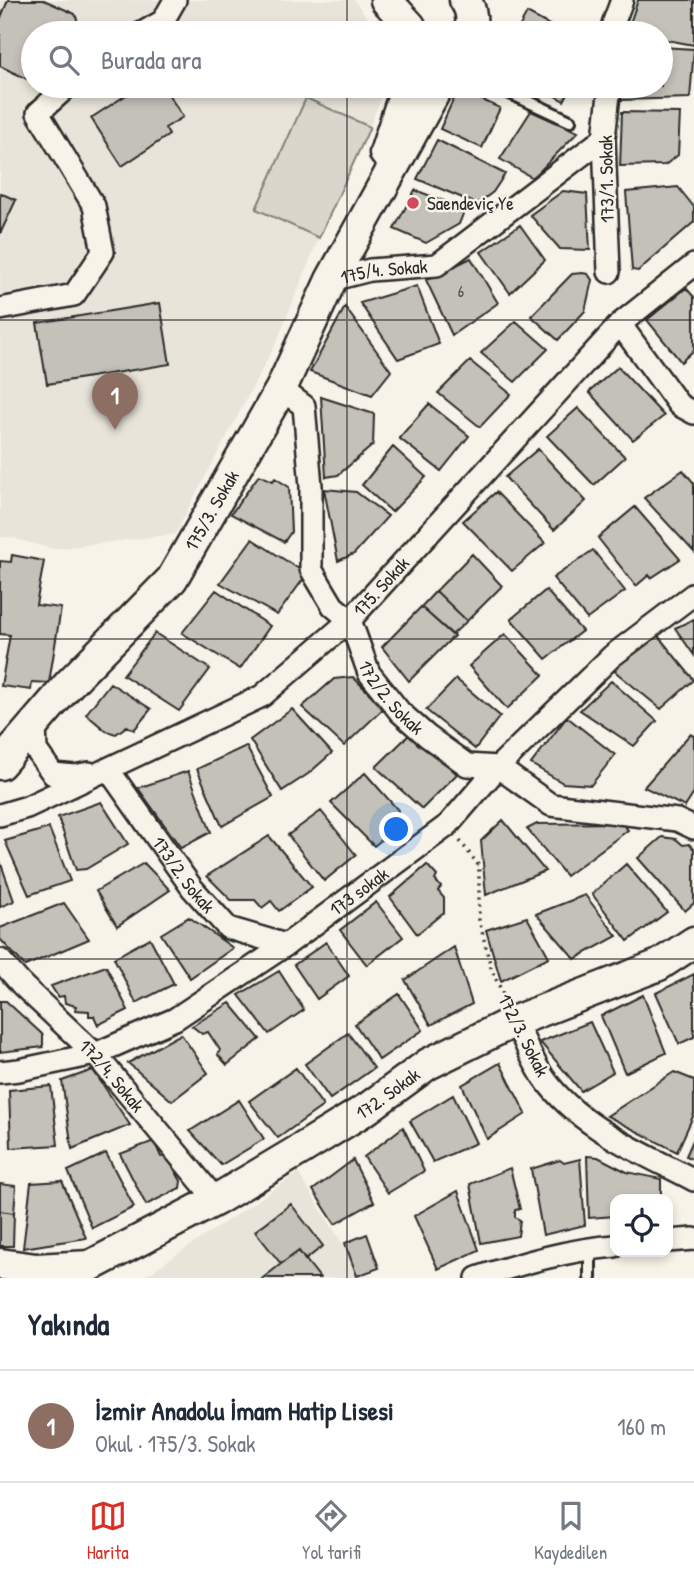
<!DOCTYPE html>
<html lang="tr">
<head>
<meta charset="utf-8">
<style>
	body { margin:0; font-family:"Patrick Hand",sans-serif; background:#f2f2f3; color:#1f2937 }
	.controls { position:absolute; right:21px; bottom:21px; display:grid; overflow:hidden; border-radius:14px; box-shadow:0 4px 10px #0003 }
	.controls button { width:63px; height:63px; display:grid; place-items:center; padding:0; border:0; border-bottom:2px solid #e0e1e3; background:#fff; color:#1f2937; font:35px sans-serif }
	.you { position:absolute; left:397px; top:830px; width:24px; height:24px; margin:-18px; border:5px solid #fff; border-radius:50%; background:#1a73e8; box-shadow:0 0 0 10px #1a73e833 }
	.badge { display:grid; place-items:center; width:46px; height:46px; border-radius:50%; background:#d93025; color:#fff; font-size:23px; font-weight:700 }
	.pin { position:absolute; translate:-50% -58px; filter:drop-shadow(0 2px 4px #0008) }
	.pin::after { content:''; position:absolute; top:37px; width:24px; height:21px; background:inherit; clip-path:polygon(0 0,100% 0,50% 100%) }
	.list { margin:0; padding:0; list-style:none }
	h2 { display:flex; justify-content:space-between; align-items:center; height:91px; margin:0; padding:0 28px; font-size:30px }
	h2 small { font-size:23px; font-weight:400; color:#747a83 }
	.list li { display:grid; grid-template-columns:46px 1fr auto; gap:21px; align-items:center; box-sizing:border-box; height:112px; padding:0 28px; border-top:2px solid #e0e1e3 }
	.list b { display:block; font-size:26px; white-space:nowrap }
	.list p { margin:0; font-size:23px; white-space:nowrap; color:#747a83 }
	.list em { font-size:23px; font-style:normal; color:#747a83 }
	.icon { flex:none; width:38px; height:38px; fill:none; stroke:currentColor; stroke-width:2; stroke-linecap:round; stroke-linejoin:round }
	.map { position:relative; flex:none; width:694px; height:1278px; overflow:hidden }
	.search { position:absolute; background:#fff; box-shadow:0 4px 10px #0003; left:21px; right:21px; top:21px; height:77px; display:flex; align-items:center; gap:18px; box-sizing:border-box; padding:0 24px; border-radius:38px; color:#747a83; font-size:26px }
	.sheet { height:203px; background:#fff }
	nav { display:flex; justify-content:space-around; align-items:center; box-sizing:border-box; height:98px; border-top:2px solid #e0e1e3; background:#fff; font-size:19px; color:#747a83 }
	nav a { display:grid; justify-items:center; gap:4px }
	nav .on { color:#d93025 }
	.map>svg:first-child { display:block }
</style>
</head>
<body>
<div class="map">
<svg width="694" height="1278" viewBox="0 0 694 1278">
	<rect width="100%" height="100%" fill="#f7f3e8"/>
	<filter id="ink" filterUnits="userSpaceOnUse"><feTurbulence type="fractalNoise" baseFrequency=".0143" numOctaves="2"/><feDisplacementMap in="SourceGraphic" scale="14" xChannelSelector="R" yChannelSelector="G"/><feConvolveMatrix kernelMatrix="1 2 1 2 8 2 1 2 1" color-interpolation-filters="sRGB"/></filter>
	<g filter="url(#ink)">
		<path fill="#e8e4da" d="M0,0H354L379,33H33V86H383V92L370,127L319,238L277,341L175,534L53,549L9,537H0Z
			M298,1173L364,1278H142Z"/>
		<path fill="#dad6cc" stroke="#82807c" stroke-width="2" d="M306,98L370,127L319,238L256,209Z"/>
		<path fill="#c4c1b9" stroke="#2b2b2b" stroke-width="2" d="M8,0H44L75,14L81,30L79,33H33V82L0,66V20Z
			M638,0H694V45L661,39V33L627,32Z
			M527,13L564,33H516Z
			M661,47L694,49L690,98L621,100L622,86H661Z
			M140,86L145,92L154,86H163L183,117L165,128L169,135L122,166L91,118Z
			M537,86H572L564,101Z
			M458,89L500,108L482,148L440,129Z
			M531,111L578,132L533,178L500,159Z
			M622,112L680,113L678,155L665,165L620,166Z
			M437,140L505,174L493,192L477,204L417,179Z
			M678,187L694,207V222L638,271L632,270L626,192Z
			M415,190L465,209L459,224L426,243L394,229Z
			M563,191L587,194L590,250L560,249L530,215Z
			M0,193L16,200L0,234Z
			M520,225L545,260L510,293L481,252Z
			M471,258L498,303L452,335L426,280Z
			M582,273L588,274L592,280L585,311L558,340L531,316L572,274Z
			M417,286L439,344L398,359L360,303Z
			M686,288L694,297V350L681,362L647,320Z
			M160,303L170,364L47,384L37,323Z
			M345,307L391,371L372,395L310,372Z
			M516,321L548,349L515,382L481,353Z
			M470,361L511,394L480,427L438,393Z
			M618,367L664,416L633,440L589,392Z
			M321,397L374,414L373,445L338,475L326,477Z
			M429,404L469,436L441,471L399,438Z
			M578,408L625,457L594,485L547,436Z
			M393,447L426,477L392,512L362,485Z
			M538,449L586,501L554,530L505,477Z
			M683,470L694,483V552L644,498Z
			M259,475L273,481L275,478L289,487L291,532L284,542L231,514Z
			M324,489L356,492L388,516L354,554L338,561Z
			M496,492L545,543L512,571L463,521Z
			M635,507L680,559L651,578L649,575L636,586L598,538Z
			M252,539L307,574L277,615L220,583Z
			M593,550L625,591L587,619L553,578Z
			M472,554L502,586L467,621L436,591Z
			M12,555L44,561L36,605L61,608L49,683L32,682L31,690L1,686L10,635L0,634V561L11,562Z
			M216,590L270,626L240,669L182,633Z
			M546,590L582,631L546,659L511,619Z
			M436,591L467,621L452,635L421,607Z
			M421,607L454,636L409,681L382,647Z
			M694,619V655L675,628Z
			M654,631L694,680L661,709L612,669Z
			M155,633L210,669L179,711L123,675Z
			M505,634L543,675L507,709L469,666Z
			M353,677L384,708L344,746L302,707L334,679Z
			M456,679L500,716L475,749L426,710Z
			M611,681L657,721L634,746L580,710Z
			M110,683L151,709L134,730L127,726L116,734L106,731L86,714Z
			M292,709L332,753L308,774L282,791L250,740Z
			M567,717L615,755L591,785L563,783L531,764Z
			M412,732L457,774L422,809L376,767Z
			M690,734L694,736V793L685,807L644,787Z
			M246,746L273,797L222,826L197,769Z
			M188,771L211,832L181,848L138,788Z
			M365,773L398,810L395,829L374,846L331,803Z
			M101,802L128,844L86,869L76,870L58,817Z
			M321,811L356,855L324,881L288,835Z
			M503,820L545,871L486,895L481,841Z
			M622,823L628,830L566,876L527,829L537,824Z
			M49,828L70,881L29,895L5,841Z
			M269,836L312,887L279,911L271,901L262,908L255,900H231L207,876Z
			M662,837L676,839L683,845L689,844L694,849V903L685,911L638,858Z
			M0,861L14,901L0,907Z
			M144,863L170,890L117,926L96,891Z
			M626,864L667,912L628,941L592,894Z
			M427,865L437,876L435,880L441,887L438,891L444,898V912L417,934L390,897Z
			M585,895L617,936L575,959L536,914Z
			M376,902L403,937L367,965L340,930Z
			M64,903L89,939L25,966L0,939V928Z
			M189,917L233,948L190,978L161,934Z
			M527,917L549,957L501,981L486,930Z
			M150,938L174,984L136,1003L114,958Z
			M326,942L349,976L317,999L294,965Z
			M454,947L472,1004L431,1025L405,980Z
			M106,966L128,1010L98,1025L94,1016H89V1011L75,1010L76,1006L65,1003L64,996L58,997L51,986Z
			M279,971L304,1010L269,1034L239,995Z
			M694,974V1037L679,1044L656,993Z
			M399,994L423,1030L379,1060L355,1024Z
			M643,995L666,1053L625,1073L601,1016Z
			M0,1001H6L43,1035V1047L0,1052Z
			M230,1003L260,1039L227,1065L218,1055L220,1050L208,1032L202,1034L192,1026Z
			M590,1022L613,1072L581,1091L540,1042Z
			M348,1033L374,1068L330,1099L305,1064Z
			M181,1034L208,1073L172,1101L128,1063Z
			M500,1063L526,1114L487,1139L462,1085Z
			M296,1068L323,1106L278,1138L249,1101Z
			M93,1070L130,1125L72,1149L62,1081Z
			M674,1072L694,1080V1114L677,1152L607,1116Z
			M51,1086L58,1145L11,1148L9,1090Z
			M453,1095L476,1143L433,1162L410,1121Z
			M239,1100L264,1139L221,1165L190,1131Z
			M403,1127L424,1171L388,1193L364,1157Z
			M694,1138V1159L686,1156Z
			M154,1141L161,1157L167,1156L181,1181L180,1188L146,1205L120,1154Z
			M106,1153L134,1207L92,1228L68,1171Z
			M587,1156L598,1157L627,1172L661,1179V1199H615V1216L589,1218Z
			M580,1159L585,1225L543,1235L531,1169L560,1160L564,1163Z
			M353,1160L374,1202L335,1224L313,1190Z
			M510,1168L520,1209L515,1210V1217L520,1220L518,1236L481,1243L470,1184Z
			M62,1181L86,1238L23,1248L31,1183Z
			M0,1184L16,1186L14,1213L0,1211Z
			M458,1191L479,1250L438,1269L414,1216Z
			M291,1204L323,1246L305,1260L299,1251L281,1264L255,1231Z
			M0,1211L14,1213L13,1246H0Z
			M367,1234L379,1268L357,1276L345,1243Z
			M299,1251L320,1278H263L281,1264Z"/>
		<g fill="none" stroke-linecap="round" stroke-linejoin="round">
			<g stroke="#2b2b2b" stroke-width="16">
				<path id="lane" d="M495,86L570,121
					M590,1248V1278"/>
			</g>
			<g stroke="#2b2b2b" stroke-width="26">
				<g id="street">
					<path d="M142,33L163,21L175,0"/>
					<path d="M613,33V24L622,0"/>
					<path d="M609,272L604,138L610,86"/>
					<path id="s1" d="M331,280L370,270L437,265L604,138"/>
					<path d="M0,309L74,295L103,252L94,206L38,113L68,86"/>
					<path d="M620,324L679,405L694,413"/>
					<path id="s2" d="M281,389L304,406L311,486V569L333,606L350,620L369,673L400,712L427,736L467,765L498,767L551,805L677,820L694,828"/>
					<path d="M35,724L36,750L53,774L75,776L89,773"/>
					<path id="s3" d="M108,769L192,888L228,928L286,945"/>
					<path id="s4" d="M0,815L27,807L262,696L350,620L620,324L694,265"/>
					<path id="s5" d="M0,960L22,985L95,1054L216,1200"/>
					<path d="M515,1021C524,1039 532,1061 544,1078C579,1128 643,1153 694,1180"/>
					<path id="s6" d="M0,1072L19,1070L95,1054L175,1019L286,945L448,825L498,767L612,656L694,594"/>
					<path d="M668,1241L694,1239"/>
					<path d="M477,1278C522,1263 567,1250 615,1246"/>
				</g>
			</g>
			<g stroke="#2b2b2b" stroke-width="35">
				<g id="secondary">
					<path d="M386,0L410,26"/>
					<path d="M465,0C472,10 473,22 469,33"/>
					<path d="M385,153L407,86"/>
					<path id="s7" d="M0,764L69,684L172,579L281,389L331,280L438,86"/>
					<path d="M0,1264L36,1269L90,1266"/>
					<path id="s8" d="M72,1278L90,1266L216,1200L303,1148L368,1108L428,1064L515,1021L659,965L694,942"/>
				</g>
			</g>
			<path stroke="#2b2b2b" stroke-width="3.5" stroke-dasharray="2 5" stroke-linecap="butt" d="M460,841L479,866V920L492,971L506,1000"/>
			<use href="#lane" stroke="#f7f3e8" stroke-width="10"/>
			<use href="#street" stroke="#f7f3e8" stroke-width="21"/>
			<use href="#secondary" stroke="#f7f3e8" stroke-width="30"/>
		</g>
	</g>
	<path fill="none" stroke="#2b2b2b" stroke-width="2" stroke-opacity="0.55" d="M347,0V33M347,86V1278M0,320H694M0,639H694M0,959H694"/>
	<circle fill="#d1495b" stroke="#f7f3e8" stroke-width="2.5" cx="413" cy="203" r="7"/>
	<g text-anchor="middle" stroke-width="5" stroke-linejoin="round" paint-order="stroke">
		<g font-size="16" fill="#51504e">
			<text x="461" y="297">6</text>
		</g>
		<g font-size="19" fill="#2b2b2b" stroke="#f7f3e8">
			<text transform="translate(606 179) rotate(-91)" y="7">173/1. Sokak</text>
			<text dy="7" stroke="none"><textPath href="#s1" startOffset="54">175/4. Sokak</textPath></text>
			<text dy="7" stroke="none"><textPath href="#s7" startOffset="332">175/3. Sokak</textPath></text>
			<text dy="7" stroke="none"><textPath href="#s4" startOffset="450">175. Sokak</textPath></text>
			<text dy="7" stroke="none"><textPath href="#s2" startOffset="346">172/2. Sokak</textPath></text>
			<text dy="7" stroke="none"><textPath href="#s3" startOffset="130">173/2. Sokak</textPath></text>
			<text dy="7" stroke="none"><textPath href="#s6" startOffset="408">173 sokak</textPath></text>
			<text transform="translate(524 1035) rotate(63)" y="7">172/3. Sokak</text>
			<text dy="7" stroke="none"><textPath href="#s5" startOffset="161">172/4. Sokak</textPath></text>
			<text dy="7" stroke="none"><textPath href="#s8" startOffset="366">172. Sokak</textPath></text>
		</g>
		<g font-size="19" fill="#2b2b2b" stroke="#f7f3e8" text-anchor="start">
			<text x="427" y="210">Saendeviç Ye</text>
		</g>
	</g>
</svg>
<div class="controls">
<button><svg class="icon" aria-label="locate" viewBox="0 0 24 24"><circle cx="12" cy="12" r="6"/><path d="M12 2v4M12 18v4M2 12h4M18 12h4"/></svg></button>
</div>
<div class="you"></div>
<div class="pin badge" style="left:115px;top:430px;background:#8d6e63">1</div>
<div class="search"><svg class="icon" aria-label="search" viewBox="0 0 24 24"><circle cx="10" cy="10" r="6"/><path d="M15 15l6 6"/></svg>Burada ara</div>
</div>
<section class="sheet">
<h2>Yakında<small></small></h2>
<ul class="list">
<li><span class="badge" style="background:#8d6e63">1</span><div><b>İzmir Anadolu İmam Hatip Lisesi</b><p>Okul · 175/3. Sokak</p></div><em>160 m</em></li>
</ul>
</section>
<nav>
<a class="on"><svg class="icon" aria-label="map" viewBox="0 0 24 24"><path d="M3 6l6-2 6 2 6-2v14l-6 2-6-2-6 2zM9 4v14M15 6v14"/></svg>Harita</a>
<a><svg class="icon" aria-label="directions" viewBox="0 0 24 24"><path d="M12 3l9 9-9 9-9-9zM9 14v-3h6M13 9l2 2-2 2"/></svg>Yol tarifi</a>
<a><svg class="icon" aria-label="saved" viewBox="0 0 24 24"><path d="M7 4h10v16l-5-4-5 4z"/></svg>Kaydedilen</a>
</nav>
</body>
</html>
